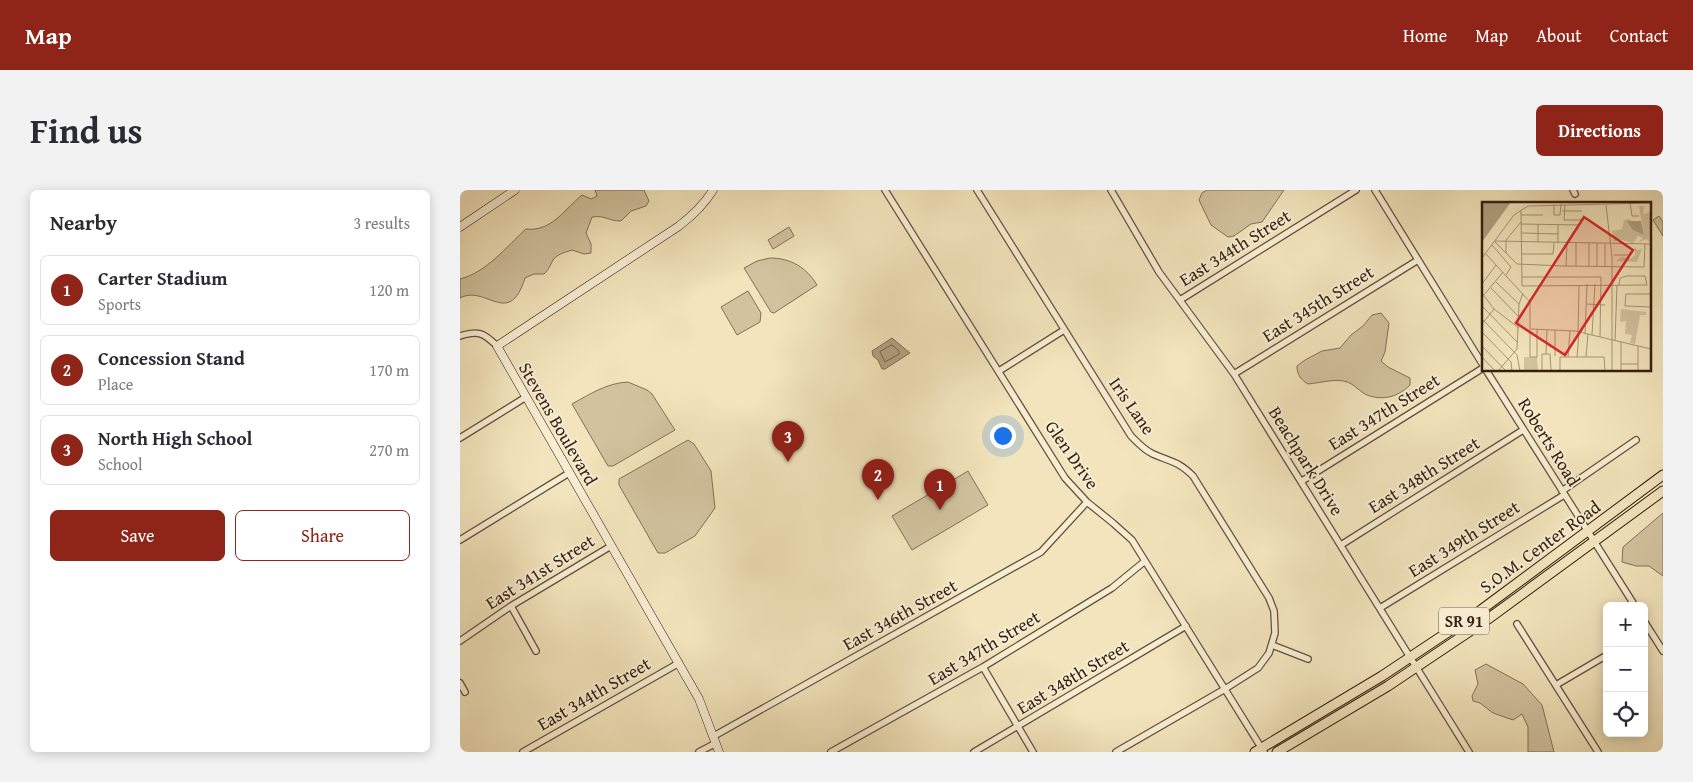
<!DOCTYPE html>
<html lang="en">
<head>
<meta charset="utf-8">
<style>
	body { margin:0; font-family:"Gentium Book Plus",serif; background:#f2f2f3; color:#2b2b33 }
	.controls { position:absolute; right:15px; bottom:15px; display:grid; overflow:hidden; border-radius:8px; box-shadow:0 2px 12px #0003 }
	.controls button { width:45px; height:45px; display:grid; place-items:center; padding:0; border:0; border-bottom:1px solid #e1e1e2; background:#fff; color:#2b2b33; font:25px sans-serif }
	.you { position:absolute; left:542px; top:245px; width:18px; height:18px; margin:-12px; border:4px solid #fff; border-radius:50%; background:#1a73e8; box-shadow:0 0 0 8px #1a73e833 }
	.badge { display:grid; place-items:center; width:32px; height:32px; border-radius:50%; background:#8f2418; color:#fff; font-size:16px; font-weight:700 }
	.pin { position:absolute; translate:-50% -41px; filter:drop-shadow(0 1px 2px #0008) }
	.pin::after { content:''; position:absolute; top:26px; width:18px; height:15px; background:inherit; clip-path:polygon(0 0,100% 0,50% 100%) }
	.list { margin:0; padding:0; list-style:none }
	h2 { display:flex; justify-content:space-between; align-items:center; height:65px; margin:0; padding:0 20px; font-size:21px }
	h2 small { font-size:16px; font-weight:400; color:#7c7c81 }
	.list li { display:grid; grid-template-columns:32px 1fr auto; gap:15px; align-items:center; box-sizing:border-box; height:70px; margin:0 10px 10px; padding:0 10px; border:1px solid #e1e1e2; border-radius:8px }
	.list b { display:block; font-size:19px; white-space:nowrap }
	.list p { margin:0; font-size:16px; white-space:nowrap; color:#7c7c81 }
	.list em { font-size:16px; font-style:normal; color:#7c7c81 }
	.actions { display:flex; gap:10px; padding:15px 20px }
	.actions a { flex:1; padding:11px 0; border:1px solid #8f2418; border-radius:8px; text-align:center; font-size:18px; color:#8f2418 }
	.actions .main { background:#8f2418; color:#fff }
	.icon { flex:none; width:28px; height:28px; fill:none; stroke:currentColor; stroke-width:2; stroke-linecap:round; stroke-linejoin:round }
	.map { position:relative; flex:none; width:1203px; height:562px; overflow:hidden; border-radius:8px }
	header { display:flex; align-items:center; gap:30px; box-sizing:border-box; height:70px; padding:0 25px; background:#8f2418; color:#fff }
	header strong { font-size:24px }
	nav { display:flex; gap:28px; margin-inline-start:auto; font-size:18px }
	.intro { display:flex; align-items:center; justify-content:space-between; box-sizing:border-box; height:120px; padding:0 30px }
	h1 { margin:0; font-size:35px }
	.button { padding:12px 22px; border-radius:8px; background:#8f2418; color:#fff; font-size:18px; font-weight:700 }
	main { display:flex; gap:30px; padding:0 30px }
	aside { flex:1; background:#fff; border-radius:8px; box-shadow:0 2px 12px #0003 }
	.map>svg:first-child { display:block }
</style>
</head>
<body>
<header>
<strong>Map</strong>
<nav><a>Home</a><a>Map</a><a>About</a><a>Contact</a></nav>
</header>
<div class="intro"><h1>Find us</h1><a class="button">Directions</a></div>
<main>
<aside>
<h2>Nearby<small>3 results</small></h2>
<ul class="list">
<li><span class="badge">1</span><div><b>Carter Stadium</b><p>Sports</p></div><em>120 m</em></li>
<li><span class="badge">2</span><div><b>Concession Stand</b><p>Place</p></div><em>170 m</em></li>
<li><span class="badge">3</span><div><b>North High School</b><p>School</p></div><em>270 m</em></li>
</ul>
<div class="actions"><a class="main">Save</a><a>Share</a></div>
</aside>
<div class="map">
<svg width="1203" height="562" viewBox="0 0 1203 562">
	<rect width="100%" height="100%" fill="#f2e4bc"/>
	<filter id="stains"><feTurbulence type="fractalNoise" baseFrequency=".004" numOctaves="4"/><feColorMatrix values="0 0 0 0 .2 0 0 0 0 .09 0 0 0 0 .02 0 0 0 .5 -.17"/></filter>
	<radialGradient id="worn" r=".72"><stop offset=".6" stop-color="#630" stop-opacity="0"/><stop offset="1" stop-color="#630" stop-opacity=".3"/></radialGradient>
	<path fill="#d2c39f" stroke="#837157" d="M135,0H184L189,11L186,16L171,21L161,31C148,31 146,25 132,27L126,43L131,54V63L124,64L112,60C106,62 97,64 93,70C90,76 89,79 84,84H74L65,88C49,139 26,94 0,108V89C27,82 46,57 66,39C91,42 104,20 122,5L131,9L137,6Z
		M747,0H824L802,32L791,34L774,46L768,47L751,35L739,10L742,3Z
		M1199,26L1203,32V46L1193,30Z
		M329,37L334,46L313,59L308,50Z
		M310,68C331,68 347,78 357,95L314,123L311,122L284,78L297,71Z
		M288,101L301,123L300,132L277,145L261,117Z
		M921,123L929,133L925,162L921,171L928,177L950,188V195C938,207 923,211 907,205C900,202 894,194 887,192C876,188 860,193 848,194C841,190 837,185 837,176L845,170L862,161L880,158L891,145L903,136L912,125Z
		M168,192L187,200L192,204L215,240L153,276H148L112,214C130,204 147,193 168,192Z
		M228,250L234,254L251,281L255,318L235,346L205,363H198L159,295V289Z
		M508,281L528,315L452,360L432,326Z
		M1203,323V386L1189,376H1176L1162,372L1163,357Z
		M1026,474L1063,494L1082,515L1094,562H1068V537L1062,524L1053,530L1033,523L1020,513L1013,511L1012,506L1018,494L1015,480Z"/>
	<path fill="#b1a181" stroke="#7f6d53" d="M432,148L450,163L425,179H422L418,170L413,166L412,161Z"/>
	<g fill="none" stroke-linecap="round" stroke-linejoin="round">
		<path stroke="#726048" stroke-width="1" d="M432,155L439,161V164L425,172L420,162Z"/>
		<g stroke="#64503a" stroke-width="8">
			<path id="street" d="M425,0L605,288L627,312L653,333L672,350L804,562
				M517,0L671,246C678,253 684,260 693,264C711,272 718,271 733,286L809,408L814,421L815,443L809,463L798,478L765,499L656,562
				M651,0L699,82L774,184L1009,562
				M915,0L1023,175
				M1113,0L1115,4
				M720,110L896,0
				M0,146C18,140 24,143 37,156
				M1026,180L1175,416
				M539,181L604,140
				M774,184L958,70
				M0,248L66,207
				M842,291L1023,178
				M1102,301L1176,250
				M0,350L109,283
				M881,355L1063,240
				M51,416L76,461
				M920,418L1104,305
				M1184,431L1203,461
				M1057,434L1138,562
				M0,451L51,416L151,356
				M812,455L848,469
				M523,477L573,562
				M0,493L5,502
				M1096,495L1147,465
				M254,546L581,362L627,312
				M63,562L219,473
				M239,562L256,553
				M371,562L523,477L652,398L685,371
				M514,562L726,436"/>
		</g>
		<g stroke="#341f0f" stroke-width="9">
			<path id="secondary" d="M253,0C244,15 232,26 219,36L37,156L239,509L259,562
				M0,37L55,0"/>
		</g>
		<g stroke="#341f0f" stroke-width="11">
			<path id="primary" d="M795,562L922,486L1021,420L1203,285
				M817,562L928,496L1028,429L1203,301"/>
		</g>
		<use href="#street" stroke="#f7edd3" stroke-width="5.5"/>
		<use href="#secondary" stroke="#f7edd3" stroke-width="8"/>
		<use href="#primary" stroke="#f2e4bc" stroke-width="9"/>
	</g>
	<g text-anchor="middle" stroke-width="4" stroke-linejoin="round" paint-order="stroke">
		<rect fill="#f7edd3" stroke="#6e5d4a" stroke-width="1" x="979" y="417.5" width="50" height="27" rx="4"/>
		<g font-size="16" font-weight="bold" fill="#341f0f">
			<text x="1004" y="437">SR 91</text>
		</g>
		<g font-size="18" fill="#341f0f" stroke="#f7edd3">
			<text transform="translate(775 58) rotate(-32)" y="6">East 344th Street</text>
			<text transform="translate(858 114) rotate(-32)" y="6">East 345th Street</text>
			<text transform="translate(672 216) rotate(55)" y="6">Iris Lane</text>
			<text transform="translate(924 222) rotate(-32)" y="6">East 347th Street</text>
			<text transform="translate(98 234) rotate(60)" y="6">Stevens Boulevard</text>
			<text transform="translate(1089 252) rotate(58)" y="6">Roberts Road</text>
			<text transform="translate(612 265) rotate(55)" y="6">Glen Drive</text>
			<text transform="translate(846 271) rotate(58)" y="6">Beachpark Drive</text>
			<text transform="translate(964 285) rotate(-32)" y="6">East 348th Street</text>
			<text transform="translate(1004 349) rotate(-32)" y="6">East 349th Street</text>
			<text transform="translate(1080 357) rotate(-36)" y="6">S.O.M. Center Road</text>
			<text transform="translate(80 382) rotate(-32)" y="6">East 341st Street</text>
			<text transform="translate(440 425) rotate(-29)" y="6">East 346th Street</text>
			<text transform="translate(524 458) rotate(-31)" y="6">East 347th Street</text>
			<text transform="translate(613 487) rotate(-31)" y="6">East 348th Street</text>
			<text transform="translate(134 504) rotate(-30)" y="6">East 344th Street</text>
		</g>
	</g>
	<g transform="translate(1022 12)">
		<rect width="169" height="169" fill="#f2e4bc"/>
		<path d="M157,4H162L161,12L169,10L167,40L165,37L156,40L161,36L156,34L151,41L136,37L132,40L130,29L140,27L142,18L148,17L151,28L162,33ZM153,45L155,48L160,47L155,60L134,59L140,55L148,57L153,53ZM139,107L164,110V113H158L153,142L148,141L150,133L143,132L144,119L138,120ZM42,155H55L56,169H42Z" fill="#d2c39f"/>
		<path d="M0,0H29L0,40ZM145,19H159L162,33L151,28Z" fill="#b1a181"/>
		<path fill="none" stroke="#a69577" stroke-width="1" d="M148,1L150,14H157M72,3V13H78L79,2M83,3L82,18H100M124,3L130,55V169M39,8L40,84M80,9H100M39,13H61M39,22L97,23M56,22V40M40,31L76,32M12,39L35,62L81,64L162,65L163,42M13,39L169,42M76,41V23M10,43L29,65L24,73M3,51L48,100V155H55V127M24,51V38L39,20M40,52H71L72,41M132,53H149M0,56L32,13L46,4L169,1M84,64L85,41M94,64V41M107,64V41M115,64V41M123,64V42M40,75H119L118,135M14,80L37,102M0,82L14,63M40,84L165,83L163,74H145L138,76L137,83M9,86L36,114M0,91L12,107L37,126M169,92H144L143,104L169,105M2,93L21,70M105,102L123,103M0,104L36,141M0,117L35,153L38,169M0,122L12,107M49,127L93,129L169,147M0,130L29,160L30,169M96,130L97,84M103,132L105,82M110,133L113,82M133,139L135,83M139,140V169M0,144L24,169M156,144V169M64,152L65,128M73,154V128M0,155L13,169M86,155L88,129M95,155L97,130M104,155L106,132M139,162H156M16,169L35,147L37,102L41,91M60,169V152H68L69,169M78,169V155H122L123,169"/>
		<path fill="#d62828" fill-opacity="0.15" stroke="#d62828" stroke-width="2.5" d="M102,15L151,48L83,153L34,121Z"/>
		<rect width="169" height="169" fill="none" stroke="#341f0f" stroke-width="2.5"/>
	</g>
	<rect width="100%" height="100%" filter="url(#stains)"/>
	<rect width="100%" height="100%" fill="url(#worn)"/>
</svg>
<div class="controls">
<button>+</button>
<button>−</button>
<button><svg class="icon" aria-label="locate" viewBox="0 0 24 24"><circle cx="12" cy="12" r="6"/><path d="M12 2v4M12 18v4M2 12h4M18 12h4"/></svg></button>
</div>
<div class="you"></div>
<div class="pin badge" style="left:480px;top:320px">1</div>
<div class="pin badge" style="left:418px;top:310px">2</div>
<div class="pin badge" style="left:328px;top:272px">3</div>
</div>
</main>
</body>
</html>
